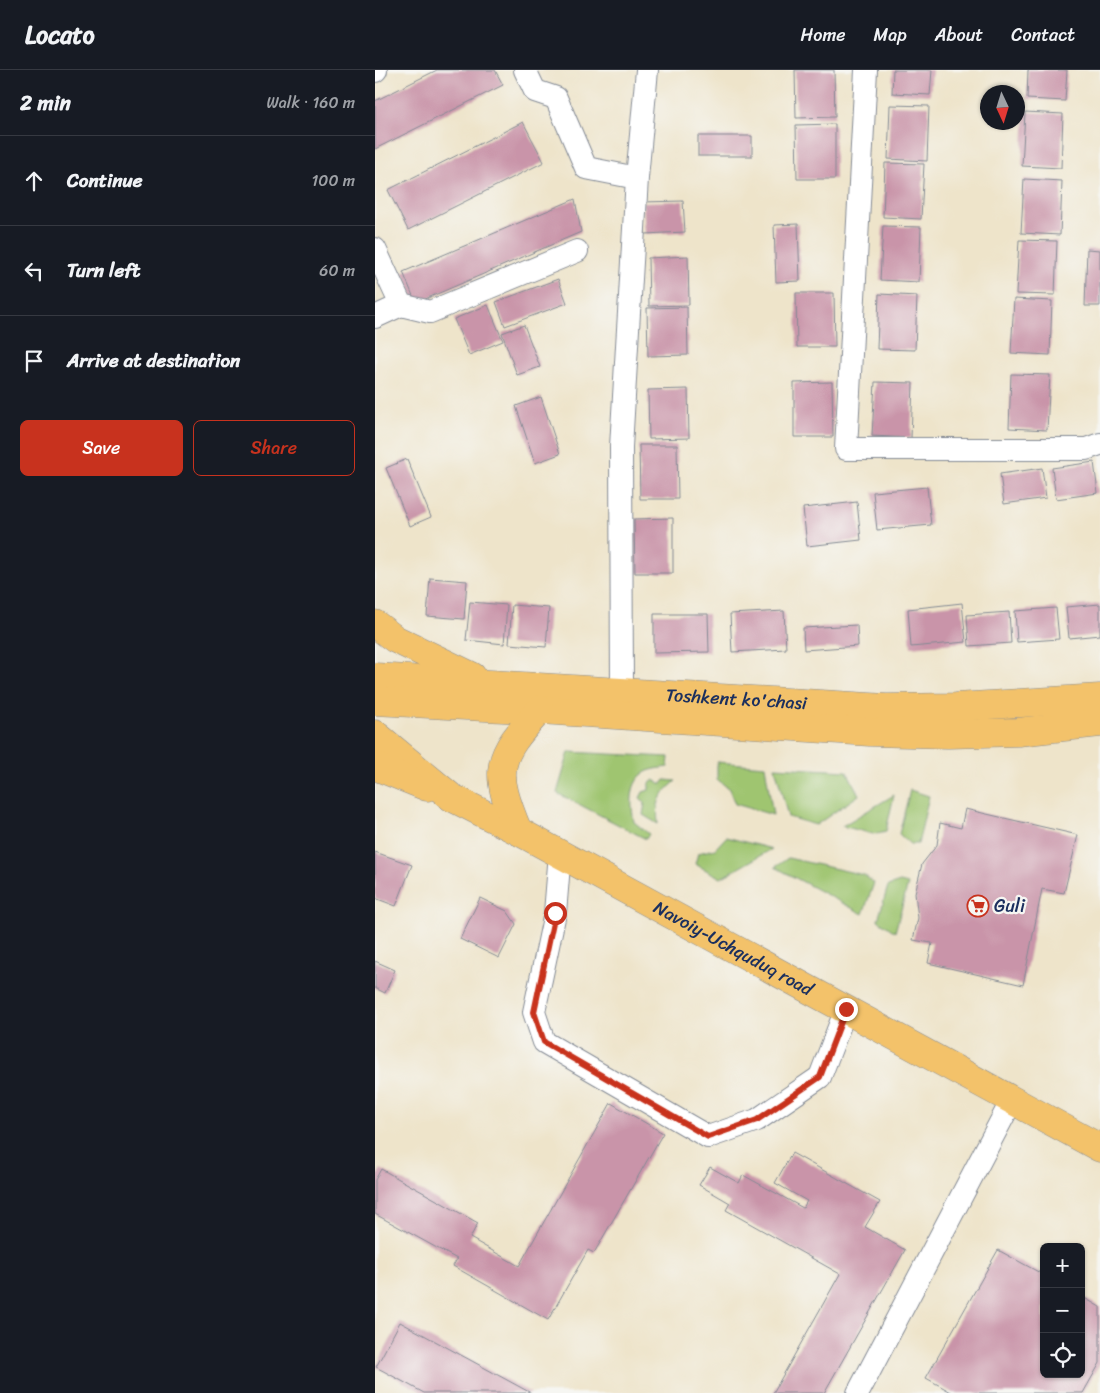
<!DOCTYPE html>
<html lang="en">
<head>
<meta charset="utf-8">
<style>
	body { margin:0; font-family:Sriracha,sans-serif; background:#20242c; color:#f1f3f6 }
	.controls { position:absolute; right:15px; bottom:15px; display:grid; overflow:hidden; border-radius:8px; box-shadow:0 1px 4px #0004 }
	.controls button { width:45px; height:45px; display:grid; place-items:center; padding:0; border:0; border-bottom:1px solid #363941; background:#171b24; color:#f1f3f6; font:25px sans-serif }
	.compass { position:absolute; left:605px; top:15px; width:45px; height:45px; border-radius:50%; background:#171b24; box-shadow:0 1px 4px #0004; rotate:176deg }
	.stop { position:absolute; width:15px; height:15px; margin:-11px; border:4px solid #c8321e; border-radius:50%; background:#fff }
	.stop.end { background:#c8321e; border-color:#fff; box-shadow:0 1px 5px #0008 }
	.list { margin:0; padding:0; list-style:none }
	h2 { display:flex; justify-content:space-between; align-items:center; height:65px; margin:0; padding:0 20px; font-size:21px }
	h2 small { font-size:16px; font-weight:400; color:#9ea1a6 }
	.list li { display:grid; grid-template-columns:32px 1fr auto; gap:15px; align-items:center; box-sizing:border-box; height:90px; padding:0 20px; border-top:1px solid #363941 }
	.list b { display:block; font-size:19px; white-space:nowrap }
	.list em { font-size:16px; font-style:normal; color:#9ea1a6 }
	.actions { display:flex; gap:10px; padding:15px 20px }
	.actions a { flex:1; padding:11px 0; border:1px solid #c8321e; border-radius:8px; text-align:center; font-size:18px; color:#c8321e }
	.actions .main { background:#c8321e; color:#fff }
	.icon { flex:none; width:28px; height:28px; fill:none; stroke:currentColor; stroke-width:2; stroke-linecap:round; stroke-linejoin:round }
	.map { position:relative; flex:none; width:725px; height:1323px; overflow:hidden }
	header { display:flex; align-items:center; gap:30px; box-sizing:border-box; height:70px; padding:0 25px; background:#171b24; border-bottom:1px solid #363941 }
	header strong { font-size:24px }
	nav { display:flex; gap:28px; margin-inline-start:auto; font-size:18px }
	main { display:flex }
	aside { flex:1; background:#171b24 }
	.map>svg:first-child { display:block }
</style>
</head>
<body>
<header>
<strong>Locato</strong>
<nav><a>Home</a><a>Map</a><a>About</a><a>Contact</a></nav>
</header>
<main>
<aside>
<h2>2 min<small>Walk · 160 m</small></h2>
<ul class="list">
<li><svg class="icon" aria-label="ahead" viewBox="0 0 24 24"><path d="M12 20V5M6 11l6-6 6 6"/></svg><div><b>Continue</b></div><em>100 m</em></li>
<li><svg class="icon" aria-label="left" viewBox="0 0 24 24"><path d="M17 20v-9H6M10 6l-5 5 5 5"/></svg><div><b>Turn left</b></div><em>60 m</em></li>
<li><svg class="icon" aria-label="arrive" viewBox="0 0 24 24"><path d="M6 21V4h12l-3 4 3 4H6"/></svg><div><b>Arrive at destination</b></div></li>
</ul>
<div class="actions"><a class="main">Save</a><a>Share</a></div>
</aside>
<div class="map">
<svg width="725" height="1323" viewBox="0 0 725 1323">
	<rect width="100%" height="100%" fill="#f6f6f2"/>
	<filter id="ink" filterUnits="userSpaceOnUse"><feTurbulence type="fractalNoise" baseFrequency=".02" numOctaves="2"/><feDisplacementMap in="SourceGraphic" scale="10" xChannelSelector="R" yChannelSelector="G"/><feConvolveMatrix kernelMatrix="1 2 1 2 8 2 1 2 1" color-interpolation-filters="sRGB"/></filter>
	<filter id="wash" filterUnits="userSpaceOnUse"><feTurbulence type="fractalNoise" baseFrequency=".0096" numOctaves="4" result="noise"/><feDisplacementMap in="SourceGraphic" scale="20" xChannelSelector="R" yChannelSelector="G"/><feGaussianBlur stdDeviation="1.12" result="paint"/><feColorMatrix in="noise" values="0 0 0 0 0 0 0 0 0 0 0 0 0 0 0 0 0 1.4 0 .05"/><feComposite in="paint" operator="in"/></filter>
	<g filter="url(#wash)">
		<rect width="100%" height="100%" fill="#eee4ca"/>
		<path fill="#9fc56f" stroke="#5d7a66" d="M194,682L294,687L293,697C286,698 278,699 273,701C253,710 256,735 259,752L274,764L271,769L182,723Z
			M342,692L390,696L398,745L360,734L354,719L342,709Z
			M400,697L472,701L484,725L441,755L413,747Z
			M279,710L287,714L290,710L301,711C284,726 281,731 283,754L268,745L270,733L265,728L268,722L274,720V714Z
			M535,720L554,726L543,774H535L524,764Z
			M519,725L511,761L498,764L467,756Z
			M351,767L397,779L346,808L320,794L323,783L340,779Z
			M413,788L489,805L499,813L488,844L400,797Z
			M525,812L533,814L520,862L503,850L513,816Z"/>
		<g id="blocks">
			<path fill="#c994a9" d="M62,0H120L128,15L0,79V31Z
				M420,0H459L460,47L421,48Z
				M518,0H557L555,25L517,23Z
				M653,0H692L690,31L652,29Z
				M515,35L554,36L552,91L513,89Z
				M650,42L688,44L686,98L647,96Z
				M148,52L169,92L33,160L13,120Z
				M460,54V109H422L421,55Z
				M323,66H377V86H323Z
				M510,93L549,94L546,149L508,147Z
				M649,109L687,111L685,165L646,163Z
				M200,129L206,162L41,233L28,202Z
				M308,131L310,162L270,164L268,132Z
				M423,154L425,211L401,212L399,155Z
				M508,156L546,157L544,212L505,210Z
				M644,170L682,171L680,225L641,224Z
				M712,179L725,180V236H710Z
				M313,186L314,235L274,236L273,188Z
				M183,209L192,233L130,256L121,232Z
				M421,223H459L460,277H422Z
				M504,224L542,226L540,280L502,279Z
				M639,229L677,231L675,285L636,283Z
				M113,235L128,271L94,285L79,249Z
				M312,237L313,285L273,286L272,238Z
				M149,255L165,297L142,305L127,263Z
				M636,304L675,305L672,360L634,358Z
				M457,312L458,367H419V313Z
				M500,312L538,313L536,368L497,366Z
				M313,319L314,368L274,369L273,320Z
				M166,327L185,384L160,393L141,336Z
				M264,375H302L303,429H265Z
				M32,389L56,447L35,456L11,398Z
				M719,392L723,423L681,429L677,398Z
				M667,398L671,428L629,434L625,404Z
				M552,417L556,455L502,460L498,422Z
				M482,432L486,470L432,476L428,438Z
				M298,448V503H260L259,449Z
				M55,508L92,511L89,549L52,546Z
				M95,532L132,535L129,574L91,570Z
				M587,533L591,572L536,577L533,539Z
				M725,534V565L694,568L691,537Z
				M137,535L174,538L171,577L134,574Z
				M681,538L684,569L642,572L640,541Z
				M409,541L411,579L357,582L355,544Z
				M634,542L636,573L594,576L592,545Z
				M279,544H333L334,582L279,583Z
				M482,555L483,576L429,580L428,558Z
				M590,739L703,765L689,823L667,819L648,915L553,893L557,873L538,870L543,848L540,823L547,794L562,775L565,753L586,758Z
				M0,782L37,795L21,836L0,828Z
				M105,828L132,841L141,854L124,888L85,869Z
				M0,891L20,900L10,923L0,918Z
				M236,1033L288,1063L219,1183L213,1180L173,1250L78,1196L82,1189L0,1144V1110L6,1099L103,1153L95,1168L144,1196Z
				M417,1083L505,1132L490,1157L530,1180L449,1323H398L465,1204L351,1140L355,1133L324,1115L335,1097L364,1113L368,1105L428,1138L432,1131L400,1113Z
				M623,1180L669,1205V1304H706V1226L725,1237V1293L708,1323H578L551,1308Z
				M25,1252L156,1323H49L1,1297Z"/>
		</g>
	</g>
	<g filter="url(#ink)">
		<use href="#blocks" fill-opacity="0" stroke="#848a94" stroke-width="1"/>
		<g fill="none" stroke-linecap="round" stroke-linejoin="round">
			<g stroke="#848a94" stroke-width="24">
				<path id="minor" d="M150,0L160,21L181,28L211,98L262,108
					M491,0L471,379H711L725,374
					M0,1L1,0
					M0,179L26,235
					M0,247L26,235L55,242L202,181
					M247,620L246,377L262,108L272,0
					M185,783L180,843L159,942L169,972L333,1067L382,1050L445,1007L471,939
					M483,1323L637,1030"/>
			</g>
			<g stroke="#848a94" stroke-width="29">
				<g id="trunk">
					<path d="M0,554L20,569L97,606"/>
					<path id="s1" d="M0,607L511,638L581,637L725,628"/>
					<path d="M0,631L165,640L495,662L573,664L643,662L725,653"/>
					<path id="s2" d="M0,664L76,727L143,761L725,1078"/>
					<path d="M0,696L52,717"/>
					<path d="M143,761C118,700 120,688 165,640"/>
				</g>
			</g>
			<use href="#minor" stroke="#fff" stroke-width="22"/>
			<use href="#trunk" stroke="#f3c26a" stroke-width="28"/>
		</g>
	</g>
	<g fill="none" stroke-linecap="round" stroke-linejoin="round" filter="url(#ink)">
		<path stroke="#c8321e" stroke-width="6" d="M180,843L159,942L169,972L333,1067L382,1050L445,1007L471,939"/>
	</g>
	<defs>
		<g id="supermarket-ring" transform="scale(1.125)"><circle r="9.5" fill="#f6f6f2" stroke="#c8321e" stroke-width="1.5"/><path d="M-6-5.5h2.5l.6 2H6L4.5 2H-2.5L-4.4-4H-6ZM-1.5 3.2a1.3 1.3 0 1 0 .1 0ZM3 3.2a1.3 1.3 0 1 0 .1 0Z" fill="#c8321e"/></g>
	</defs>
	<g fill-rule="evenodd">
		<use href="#supermarket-ring" x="603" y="836"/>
	</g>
	<g text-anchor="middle" stroke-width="4.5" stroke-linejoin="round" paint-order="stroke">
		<g font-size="18" fill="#1b2f5e" stroke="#f6f6f2">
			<text dy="6" stroke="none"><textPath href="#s1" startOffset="362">Toshkent ko'chasi</textPath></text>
			<text dy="6" stroke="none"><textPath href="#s2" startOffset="419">Navoiy-Uchquduq road</textPath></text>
		</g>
		<g font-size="18" fill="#1b2f5e" stroke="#f6f6f2" text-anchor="start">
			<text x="619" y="842">Guli</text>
		</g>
	</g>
</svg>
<div class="controls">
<button>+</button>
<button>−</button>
<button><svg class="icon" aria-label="locate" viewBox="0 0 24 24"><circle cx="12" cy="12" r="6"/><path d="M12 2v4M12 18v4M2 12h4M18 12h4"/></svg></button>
</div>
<svg class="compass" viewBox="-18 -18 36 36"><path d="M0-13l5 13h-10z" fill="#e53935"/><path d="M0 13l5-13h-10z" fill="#9ea1a6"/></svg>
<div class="stop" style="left:180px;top:843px"></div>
<div class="stop end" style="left:471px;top:939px"></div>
</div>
</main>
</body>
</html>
